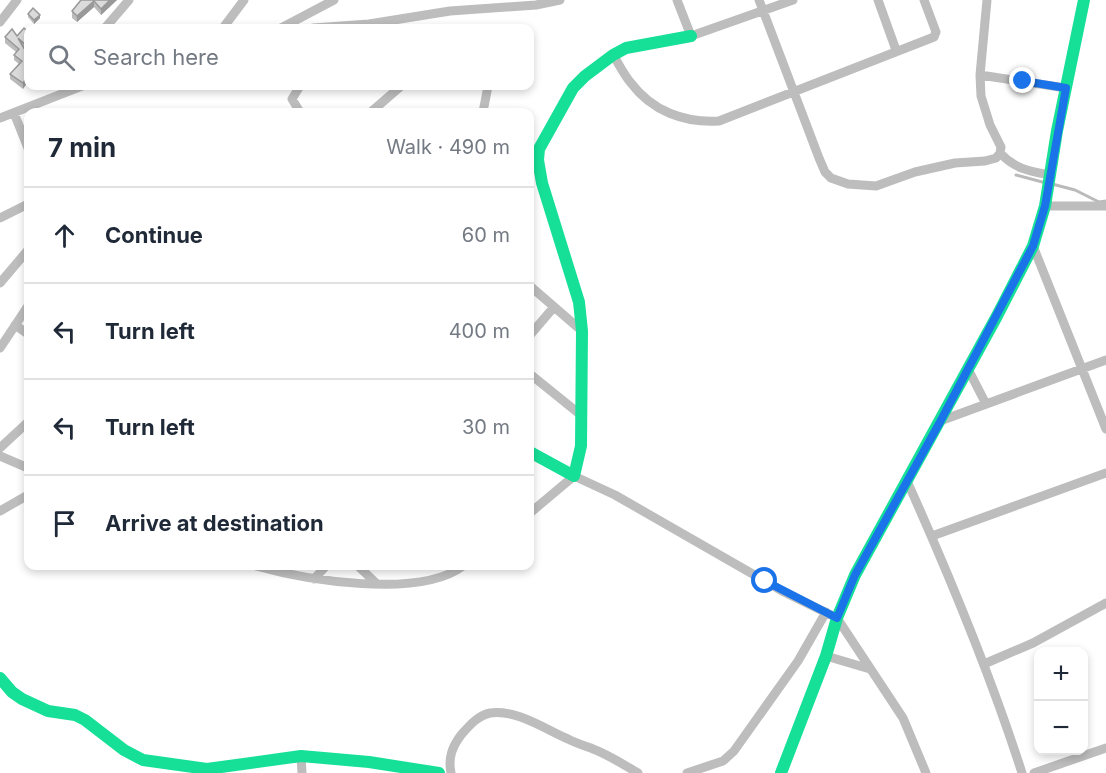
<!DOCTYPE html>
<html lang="en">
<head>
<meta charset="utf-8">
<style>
	body { margin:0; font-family:Inter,sans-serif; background:#f2f2f3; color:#1f2937 }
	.controls { position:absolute; right:18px; bottom:18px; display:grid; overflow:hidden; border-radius:12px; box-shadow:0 3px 9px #0003 }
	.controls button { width:54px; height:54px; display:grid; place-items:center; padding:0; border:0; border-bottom:2px solid #e0e1e3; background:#fff; color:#1f2937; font:30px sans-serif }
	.stop { position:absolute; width:18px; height:18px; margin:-14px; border:4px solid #1a73e8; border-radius:50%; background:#fff }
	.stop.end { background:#1a73e8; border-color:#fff; box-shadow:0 2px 6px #0008 }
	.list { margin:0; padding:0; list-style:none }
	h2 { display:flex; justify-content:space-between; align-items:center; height:78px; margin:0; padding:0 24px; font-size:26px }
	h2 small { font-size:20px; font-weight:400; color:#747a83 }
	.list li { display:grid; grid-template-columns:39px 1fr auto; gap:18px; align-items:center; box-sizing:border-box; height:96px; padding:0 24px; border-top:2px solid #e0e1e3 }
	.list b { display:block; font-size:22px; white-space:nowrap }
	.list em { font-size:20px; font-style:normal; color:#747a83 }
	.icon { flex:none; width:33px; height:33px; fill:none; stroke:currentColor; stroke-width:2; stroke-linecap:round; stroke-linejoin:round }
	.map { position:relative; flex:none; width:1106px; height:773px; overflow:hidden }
	.search { position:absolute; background:#fff; box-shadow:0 3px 9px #0003; left:24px; top:24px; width:510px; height:66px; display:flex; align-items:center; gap:15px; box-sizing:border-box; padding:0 21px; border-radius:12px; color:#747a83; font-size:22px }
	.panel { position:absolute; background:#fff; box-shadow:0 3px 9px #0003; left:24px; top:108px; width:510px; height:462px; border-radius:12px }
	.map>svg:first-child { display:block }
</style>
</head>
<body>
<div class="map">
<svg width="1106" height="773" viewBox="0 0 1106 773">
	<rect width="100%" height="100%" fill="#fff"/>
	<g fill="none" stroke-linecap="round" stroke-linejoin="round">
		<path stroke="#bababa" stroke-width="3" d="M1016,175L1046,183
			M1052,184L1075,190L1099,202L1106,201"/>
		<path stroke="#bdbdbd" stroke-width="9" d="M677,0L691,36L793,0
			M759,0L819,158L825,172L831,178L848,184L876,186L915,172L955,163L985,161L996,158L1000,153
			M878,0L896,50
			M987,0L980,75L981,96L990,125L1001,147L1000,153C1015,169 1029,171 1050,175
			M0,22L17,0
			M105,28L129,0
			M223,28L244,0
			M281,28L334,0
			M313,28L369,24L450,11L536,5L560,0
			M613,55C619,64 624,75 631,83C652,111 684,123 719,121L934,37L936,32L924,0
			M980,75L1066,88
			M300,112L292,99L300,86
			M371,112L401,86
			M483,112L488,86
			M14,113L28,148
			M0,118L82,86
			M1045,206H1106
			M0,218L28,204
			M1033,246L1106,429
			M0,283L28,250
			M530,286L582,331
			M15,325L28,334
			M530,335L554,307
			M0,348L28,306
			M968,369L986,404
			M530,374L582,416
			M940,421L1106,360
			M0,448L28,422
			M0,456L28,468
			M907,481C950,577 990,673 1022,773
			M0,511L28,495
			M530,513L574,476L615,495L784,592L837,618L903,718L926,773
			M932,536L1106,473
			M256,566C306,580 419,599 463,566
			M358,566L377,584
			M314,579L326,566
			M826,656L870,669
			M984,664L1033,643L1106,603
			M301,756L302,773
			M451,773C448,758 452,747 461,735C469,726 477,716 490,713C516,709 545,729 568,739C576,743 585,746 593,749C609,755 624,765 638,773
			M687,773L723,761L734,751L798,661L826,612
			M1034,773L1106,748"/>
		<path stroke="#16e098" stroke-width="12" d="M530,452L574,476L581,446L582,331L579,302L542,183L538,160L539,149L573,88L585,76L613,55L626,48L691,36
			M0,678L12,692L22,699L48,711L75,715L85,720L124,750L143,760L207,769L301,756L369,762L439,773
			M781,773L826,656L837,618L855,575L997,316L1033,246L1045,206L1057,131L1084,0"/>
	</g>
	<path fill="#bcbcbc" d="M81,0H117L101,15L94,7L77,22L72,18V11Z
		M28,14L40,18L34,24L28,17Z
		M28,32V53L25,50L23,89L10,79V74L19,64L14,60V55L16,52L5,43V37L17,36Z"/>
	<path fill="#999" d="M110,0H117L101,15V9Z
		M94,1V7L77,22V16Z
		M40,15V18L34,24V20Z
		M28,76V82L23,89V83Z"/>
	<path fill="#dbdbdb" stroke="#999" stroke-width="1.5" d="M81,0H110L101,9L94,1L77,16L72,11Z
		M33,8L40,15L34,20L28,14Z
		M24,28L28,32V47L18,38L28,55V76L23,83L10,74L22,61L14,55L19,49L5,37L12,29L17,36Z"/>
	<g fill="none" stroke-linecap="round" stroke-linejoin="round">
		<path stroke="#1a73e8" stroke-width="8" d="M765,581L837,618L855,575L940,422L1033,246L1045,206L1066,88L1023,81"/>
	</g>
</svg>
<div class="controls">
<button>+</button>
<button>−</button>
</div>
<div class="stop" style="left:765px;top:581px"></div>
<div class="stop end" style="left:1023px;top:81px"></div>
<div class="search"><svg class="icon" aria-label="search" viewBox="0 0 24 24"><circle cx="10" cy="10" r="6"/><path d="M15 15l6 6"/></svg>Search here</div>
<section class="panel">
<h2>7 min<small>Walk · 490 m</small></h2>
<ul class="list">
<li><svg class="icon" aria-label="ahead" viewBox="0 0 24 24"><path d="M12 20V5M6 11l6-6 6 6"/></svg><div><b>Continue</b></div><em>60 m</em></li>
<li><svg class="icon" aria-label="left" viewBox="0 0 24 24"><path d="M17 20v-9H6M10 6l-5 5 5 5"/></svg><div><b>Turn left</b></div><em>400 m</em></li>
<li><svg class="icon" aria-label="left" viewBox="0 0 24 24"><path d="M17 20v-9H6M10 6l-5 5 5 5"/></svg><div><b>Turn left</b></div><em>30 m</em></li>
<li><svg class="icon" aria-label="arrive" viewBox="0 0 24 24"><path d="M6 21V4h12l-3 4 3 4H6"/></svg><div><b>Arrive at destination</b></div></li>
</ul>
</section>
</div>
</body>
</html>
